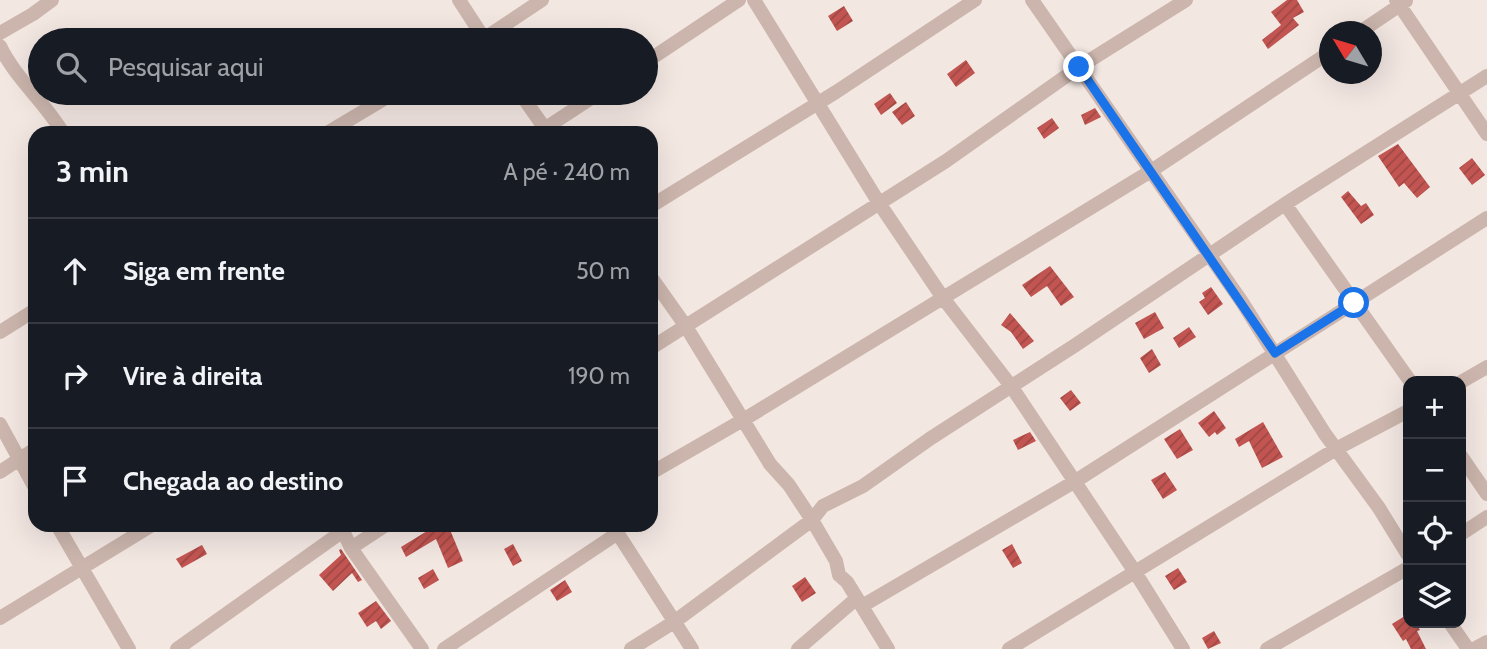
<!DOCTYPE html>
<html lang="pt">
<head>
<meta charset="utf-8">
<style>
	body { margin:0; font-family:Cabin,sans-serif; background:#242831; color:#f1f3f6 }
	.controls { position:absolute; right:21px; bottom:21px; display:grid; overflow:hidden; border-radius:14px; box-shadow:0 7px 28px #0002 }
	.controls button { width:63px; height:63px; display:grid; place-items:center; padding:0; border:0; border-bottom:2px solid #363941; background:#171b24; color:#f1f3f6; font:35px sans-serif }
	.compass { position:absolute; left:1319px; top:21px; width:63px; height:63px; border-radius:50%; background:#171b24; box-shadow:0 7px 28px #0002; rotate:308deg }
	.stop { position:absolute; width:21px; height:21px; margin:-16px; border:5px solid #1a73e8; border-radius:50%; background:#fff }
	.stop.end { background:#1a73e8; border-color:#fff; box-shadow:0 2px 7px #0008 }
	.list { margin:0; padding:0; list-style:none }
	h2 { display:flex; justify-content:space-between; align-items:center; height:91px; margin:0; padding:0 28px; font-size:30px }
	h2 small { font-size:23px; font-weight:400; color:#9ea1a6 }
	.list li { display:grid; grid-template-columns:46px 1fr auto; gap:21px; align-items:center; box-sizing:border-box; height:105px; padding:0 28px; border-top:2px solid #363941 }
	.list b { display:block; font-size:26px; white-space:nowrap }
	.list em { font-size:23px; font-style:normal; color:#9ea1a6 }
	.icon { flex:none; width:38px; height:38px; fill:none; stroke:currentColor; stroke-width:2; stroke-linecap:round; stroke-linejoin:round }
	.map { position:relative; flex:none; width:1487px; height:649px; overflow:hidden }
	.search { position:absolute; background:#171b24; box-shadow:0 7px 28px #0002; left:28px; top:28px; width:630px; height:77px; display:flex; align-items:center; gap:18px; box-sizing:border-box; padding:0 24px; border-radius:38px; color:#9ea1a6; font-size:26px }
	.panel { position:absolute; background:#171b24; box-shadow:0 7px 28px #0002; left:28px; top:126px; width:630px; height:406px; border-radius:21px }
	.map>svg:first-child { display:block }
</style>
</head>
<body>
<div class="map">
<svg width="1487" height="649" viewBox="0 0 1487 649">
	<defs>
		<pattern id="building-hatch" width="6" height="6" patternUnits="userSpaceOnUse" patternTransform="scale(1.75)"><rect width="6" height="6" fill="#c25551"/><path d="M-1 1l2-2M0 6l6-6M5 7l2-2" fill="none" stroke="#9f4743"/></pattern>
	</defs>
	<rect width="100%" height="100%" fill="#f3e7e2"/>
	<path fill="url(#building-hatch)" d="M1287,0H1297L1304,12L1293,18L1299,25L1268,49L1262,40L1281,25L1271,12Z
		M844,6L853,21L837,31L828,16Z
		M966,60L975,73L956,87L947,74Z
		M890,93L897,103L881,115L874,104Z
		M906,102L915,116L902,125L892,112Z
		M1095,108L1101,117L1085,125L1081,115Z
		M1052,118L1059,128L1044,139L1037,128Z
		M1398,144L1430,187L1417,198L1404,183L1399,187L1378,156Z
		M1472,158L1485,175L1472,185L1459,168Z
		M1348,191L1361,206L1366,203L1374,215L1361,224L1341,197Z
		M1050,266L1074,297L1061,306L1047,286L1031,297L1022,285Z
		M1211,287L1223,304L1208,315L1199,302L1205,298L1202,293Z
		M1155,312L1164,328L1144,339L1135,323Z
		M1010,313L1034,341L1023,349L1011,332L1001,325Z
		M1189,327L1196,337L1179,348L1173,338Z
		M1152,349L1161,365L1149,373L1140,358Z
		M1071,390L1081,403L1070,411L1060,398Z
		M1214,411L1226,428L1217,435L1215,432L1209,437L1198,423Z
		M1263,422L1283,457L1262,468L1249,441L1239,447L1235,439Z
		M1180,429L1193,450L1177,459L1164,439Z
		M1030,432L1036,441L1018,450L1013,440Z
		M1165,472L1177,490L1163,499L1151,480Z
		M437,525H448L463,561L448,568L436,539L406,557L401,547Z
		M513,544L522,561L513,566L504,549Z
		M1012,544L1022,563L1013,568L1002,550Z
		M202,545L207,554L182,568L176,559Z
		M341,549L362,580L358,582L352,573L333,591L319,575L341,555L339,550Z
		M1178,568L1187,582L1174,590L1165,576Z
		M433,569L439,580L424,589L418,578Z
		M805,577L816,593L802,602L792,586Z
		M565,580L572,592L557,601L550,590Z
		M376,601L391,621L381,629L376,621L367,627L358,613Z
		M1408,614V623H1415L1420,630L1417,631L1426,649H1411L1406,639L1403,641L1392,624Z
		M1214,631L1221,643L1208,649L1202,638Z"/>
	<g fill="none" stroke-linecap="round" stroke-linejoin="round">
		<path stroke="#cbb5ad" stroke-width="14" d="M459,0L485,40
			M754,0L879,203L943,298L1011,386L1135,572L1183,649
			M1032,0L1242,302L1325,434L1379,508L1408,555
			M1396,0L1487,134
			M1360,32L1406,1
			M0,33L33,14L52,0
			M482,40L542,0
			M0,46C15,78 45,102 63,133
			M646,62L739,0
			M520,93L548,133
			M327,133L394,93
			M538,133L599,93
			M1285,204L1410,381
			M651,206L836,92L975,0
			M651,277L685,325L770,464L789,485L812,520L836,561L839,575L847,582L888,649
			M0,332L35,310
			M651,348L946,161L1079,67L1186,0
			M1461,382L1487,367
			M0,424L35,488
			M1461,456L1487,494
			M0,472L35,449
			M651,473L743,420L1151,171L1330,52
			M57,525L129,649
			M613,526L692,649
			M1461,534L1487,517
			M351,548L422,649
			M862,606L1074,482L1487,218
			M0,618L152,525
			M1450,623L1468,649
			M177,649L343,531L351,548L386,525
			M444,649L618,533
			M631,649L674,622L812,520L823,506L863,486L931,438L1074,346L1285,204L1487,76
			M798,649L857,598
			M1009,649L1336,449L1408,411
			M1267,649L1408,568
			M1474,649L1487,642"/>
	</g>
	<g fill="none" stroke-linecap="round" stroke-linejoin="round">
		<path stroke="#1a73e8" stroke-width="9" d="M1079,67L1275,353L1354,303"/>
	</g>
</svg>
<div class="controls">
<button>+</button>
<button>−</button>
<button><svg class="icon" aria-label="locate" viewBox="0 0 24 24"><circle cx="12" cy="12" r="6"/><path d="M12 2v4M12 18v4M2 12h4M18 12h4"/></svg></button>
<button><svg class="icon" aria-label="layers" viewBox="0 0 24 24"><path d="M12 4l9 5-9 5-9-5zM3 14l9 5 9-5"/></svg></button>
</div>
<svg class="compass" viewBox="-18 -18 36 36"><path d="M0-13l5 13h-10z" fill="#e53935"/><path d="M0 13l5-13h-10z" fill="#9ea1a6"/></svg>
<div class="stop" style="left:1354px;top:303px"></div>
<div class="stop end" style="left:1079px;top:67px"></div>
<div class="search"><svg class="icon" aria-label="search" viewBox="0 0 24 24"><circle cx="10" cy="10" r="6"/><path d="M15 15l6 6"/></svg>Pesquisar aqui</div>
<section class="panel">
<h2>3 min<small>A pé · 240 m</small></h2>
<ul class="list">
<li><svg class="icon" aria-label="ahead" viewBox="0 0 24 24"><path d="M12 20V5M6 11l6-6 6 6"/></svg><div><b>Siga em frente</b></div><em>50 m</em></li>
<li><svg class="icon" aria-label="right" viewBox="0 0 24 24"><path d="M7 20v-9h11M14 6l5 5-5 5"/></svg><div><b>Vire à direita</b></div><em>190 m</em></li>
<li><svg class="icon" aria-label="arrive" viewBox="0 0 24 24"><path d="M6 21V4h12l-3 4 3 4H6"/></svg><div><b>Chegada ao destino</b></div></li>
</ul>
</section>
</div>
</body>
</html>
